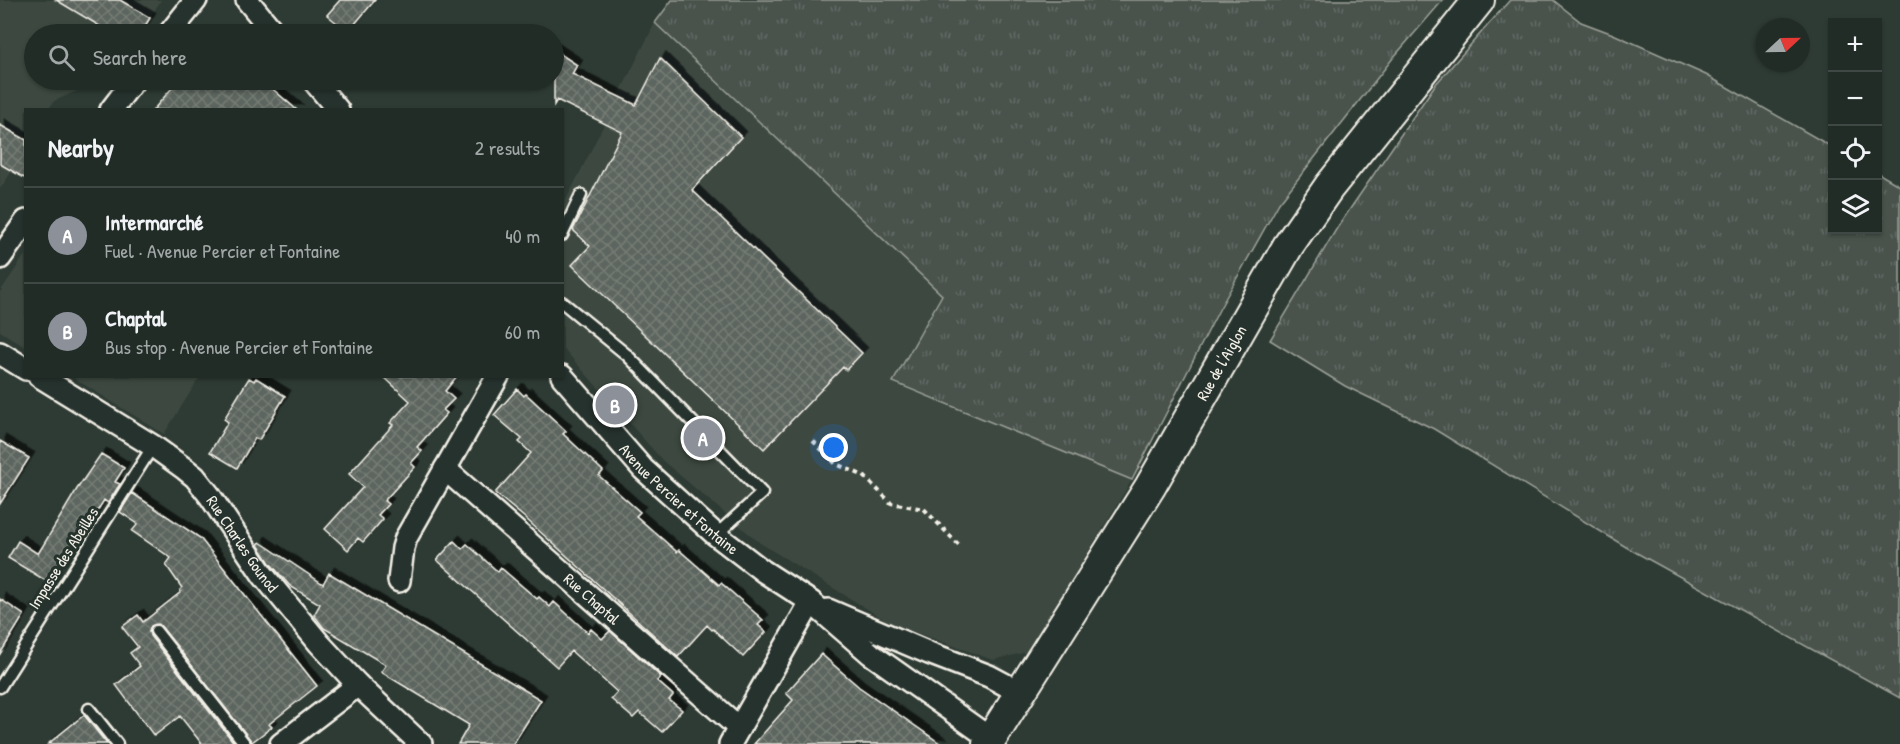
<!DOCTYPE html>
<html lang="en">
<head>
<meta charset="utf-8">
<style>
	body { margin:0; font-family:"Patrick Hand",sans-serif; background:#2a342f; color:#f1f3f6 }
	.controls { position:absolute; right:18px; top:18px; display:grid; overflow:hidden; border-radius:0px; box-shadow:0 2px 4px #0004 }
	.controls button { width:54px; height:54px; display:grid; place-items:center; padding:0; border:0; border-bottom:2px solid #3f4844; background:#222c27; color:#f1f3f6; font:30px sans-serif }
	.compass { position:absolute; left:1756px; top:18px; width:54px; height:54px; border-radius:50%; background:#222c27; box-shadow:0 2px 4px #0004; rotate:68deg }
	.you { position:absolute; left:834px; top:448px; width:21px; height:21px; margin:-15px; border:4px solid #fff; border-radius:50%; background:#1a73e8; box-shadow:0 0 0 9px #1a73e833 }
	.badge { display:grid; place-items:center; width:39px; height:39px; border-radius:50%; background:#8c9099; color:#fff; font-size:20px; font-weight:700 }
	.pin { position:absolute; translate:-50% -50%; border:3px solid #fff; box-shadow:0 2px 6px #0006 }
	.list { margin:0; padding:0; list-style:none }
	h2 { display:flex; justify-content:space-between; align-items:center; height:78px; margin:0; padding:0 24px; font-size:26px }
	h2 small { font-size:20px; font-weight:400; color:#a2a7a7 }
	.list li { display:grid; grid-template-columns:39px 1fr auto; gap:18px; align-items:center; box-sizing:border-box; height:96px; padding:0 24px; border-top:2px solid #3f4844 }
	.list b { display:block; font-size:22px; white-space:nowrap }
	.list p { margin:0; font-size:20px; white-space:nowrap; color:#a2a7a7 }
	.list em { font-size:20px; font-style:normal; color:#a2a7a7 }
	.icon { flex:none; width:33px; height:33px; fill:none; stroke:currentColor; stroke-width:2; stroke-linecap:round; stroke-linejoin:round }
	.map { position:relative; flex:none; width:1900px; height:744px; overflow:hidden }
	.search { position:absolute; background:#222c27; box-shadow:0 2px 4px #0004; left:24px; top:24px; width:540px; height:66px; display:flex; align-items:center; gap:15px; box-sizing:border-box; padding:0 21px; border-radius:33px; color:#a2a7a7; font-size:22px }
	.panel { position:absolute; background:#222c27; box-shadow:0 2px 4px #0004; left:24px; top:108px; width:540px; height:270px; border-radius:0px }
	.map>svg:first-child { display:block }
</style>
</head>
<body>
<div class="map">
<svg width="1900" height="744" viewBox="0 0 1900 744">
	<defs>
		<pattern id="grass-tufts" width="24" height="20" patternUnits="userSpaceOnUse" patternTransform="scale(1.5)"><rect width="24" height="20" fill="#48524c"/><path d="M3 7l-1-3M5 7V3M7 7l1-3M15 17l-1-3M17 17v-4M19 17l1-3" fill="none" stroke="#636b66"/></pattern>
		<pattern id="building-cross-hatch" width="8" height="8" patternUnits="userSpaceOnUse" patternTransform="scale(1.5)"><rect width="8" height="8" fill="#5c655e"/><path d="M0 0l8 8M0 8l8-8" fill="none" stroke="#747c75"/></pattern>
		<filter id="shadow"><feDropShadow dx="5.5" dy="-5.5" stdDeviation="0" flood-color="#0009"/></filter>
	</defs>
	<rect width="100%" height="100%" fill="#2e3b34"/>
	<filter id="ink" filterUnits="userSpaceOnUse"><feTurbulence type="fractalNoise" baseFrequency=".0167" numOctaves="2"/><feDisplacementMap in="SourceGraphic" scale="12" xChannelSelector="R" yChannelSelector="G"/><feConvolveMatrix kernelMatrix="1 2 1 2 8 2 1 2 1" color-interpolation-filters="sRGB"/></filter>
	<g filter="url(#ink)">
		<path fill="#3c4841" d="M0,0H161L140,34H34V80H94L84,88L54,101L49,109L26,110L25,179L12,171L0,189Z
			M655,23L942,295L893,383L1132,480L1027,652L993,660L890,623L760,543L663,461L563,348L562,208Z
			M25,255V347L0,331V292Z
			M72,377L200,376V377L164,434Z"/>
		<path fill="url(#grass-tufts)" stroke="#9ea29a" stroke-width="1.5" d="M672,0H1443L1393,58L1279,203L1220,308L1132,480L893,382L942,295L655,23Z
			M1510,0H1553L1581,22L1613,34L1706,75L1832,147V230H1878V173L1900,186V698L1626,547L1434,429L1345,386L1270,340L1337,228L1435,85Z"/>
		<path fill="url(#building-cross-hatch)" stroke="#f4f1e8" stroke-width="1.5" filter="url(#shadow)" d="M56,0H120L150,18L140,34H113Z
			M340,0H375L348,32L327,15Z
			M554,50L577,65L572,74L636,105L660,58L741,137L692,190L862,353L846,370L843,367L764,449L572,265L590,246L573,230L622,132L557,100L554,105Z
			M179,80H262L297,110H153Z
			M0,125L26,140V179L0,164Z
			M383,376H457L445,391L454,399L443,410L447,413L417,447L422,451L411,463L415,467L384,501L388,504L378,515L383,519L363,542L358,538L348,550L325,529L363,487L349,474L393,425L390,423L410,401Z
			M249,378L254,381L256,378L285,396L259,440L255,438L237,468L210,452L228,422L224,419Z
			M517,389L524,396L526,394L566,431L563,434L603,471L599,476L640,512L636,516L677,552L679,550L719,585L721,583L763,620L758,625L766,632L743,657L713,629L712,630L707,625L678,657L525,518L495,493L531,453L519,442L522,439L494,415Z
			M0,441L29,458L0,504Z
			M101,454L124,468L115,482L120,484L108,503L104,500L81,537L77,535L48,582L8,558L18,541L38,554L77,489Z
			M132,493L200,538L317,686L269,724L272,727L252,742L159,624L151,626L149,631L150,636L235,744H202L180,716L154,736L116,685L140,666L130,653L138,647L122,627L138,615L143,622L181,592L180,590L182,588L166,565L171,558L132,531L138,524L120,512Z
			M454,541L462,549L467,544L498,572L501,568L537,599L539,597L550,607L554,602L588,633L591,629L602,639L610,631L661,677L657,681L673,695L669,700L682,710L662,732L639,712L633,718L611,699L617,692L571,651L557,667L437,560Z
			M260,542L323,584L329,573L541,700L513,744H458L469,725L381,672L386,665L324,628L314,615L320,604L290,586L270,563L258,545Z
			M0,599L24,615L0,654Z
			M821,654L859,687L941,744H754L793,700L786,693Z
			M84,715L107,744H48Z"/>
		<g fill="none" stroke-linecap="round" stroke-linejoin="round">
			<g stroke="#f4f1e8" stroke-width="15">
				<path id="lane" d="M562,235L581,195
					M562,302L627,355L762,493L716,535
					M156,631L245,744
					M0,687L153,446
					M89,709L117,744"/>
			</g>
			<g stroke="#f4f1e8" stroke-width="26">
				<g id="street">
					<path d="M247,0L275,34"/>
					<path d="M169,34L196,0"/>
					<path d="M313,80L338,110"/>
					<path d="M111,110L134,80"/>
					<path d="M0,258L26,221"/>
					<path d="M0,353L26,369"/>
					<path id="s1" d="M39,376L153,446L185,469L195,477L210,496L263,575L319,643L358,685L421,744"/>
					<path id="s2" d="M562,376L643,469L716,535L763,571L811,602L871,654L991,739"/>
					<path id="s3" d="M445,469L739,728"/>
					<path d="M399,581L403,548L406,538L498,376"/>
					<path d="M828,610L929,653L989,676L1021,693"/>
					<path d="M281,744L358,685"/>
					<path d="M730,744L811,602"/>
				</g>
			</g>
			<g stroke="#f4f1e8" stroke-width="34">
				<g id="secondary">
					<path id="s4" d="M988,744L1150,487L1288,246L1329,187L1479,0"/>
				</g>
			</g>
			<path stroke="#f4f1e8" stroke-width="4" stroke-dasharray="4.5 4.5" stroke-linecap="butt" d="M813,441L836,464L864,476L891,503L924,509L960,546"/>
			<use href="#lane" stroke="#26332d" stroke-width="10"/>
			<use href="#street" stroke="#26332d" stroke-width="21"/>
			<use href="#secondary" stroke="#26332d" stroke-width="30"/>
		</g>
	</g>
	<g text-anchor="middle" stroke-width="6" stroke-linejoin="round" paint-order="stroke">
		<g font-size="16" fill="#f4f1e8" stroke="#26332d">
			<text dy="6" stroke="none"><textPath href="#s4" startOffset="447">Rue de l'Aiglon</textPath></text>
			<text dy="6" stroke="none"><textPath href="#s2" startOffset="170">Avenue Percier et Fontaine</textPath></text>
			<text dy="6" stroke="none"><textPath href="#s1" startOffset="268">Rue Charles Gounod</textPath></text>
			<text transform="translate(63 558) rotate(-58)" y="6">Impasse des Abeilles</text>
			<text dy="6" stroke="none"><textPath href="#s3" startOffset="196">Rue Chaptal</textPath></text>
		</g>
	</g>
</svg>
<div class="controls">
<button>+</button>
<button>−</button>
<button><svg class="icon" aria-label="locate" viewBox="0 0 24 24"><circle cx="12" cy="12" r="6"/><path d="M12 2v4M12 18v4M2 12h4M18 12h4"/></svg></button>
<button><svg class="icon" aria-label="layers" viewBox="0 0 24 24"><path d="M12 4l9 5-9 5-9-5zM3 14l9 5 9-5"/></svg></button>
</div>
<svg class="compass" viewBox="-18 -18 36 36"><path d="M0-13l5 13h-10z" fill="#e53935"/><path d="M0 13l5-13h-10z" fill="#a2a7a7"/></svg>
<div class="you"></div>
<div class="pin badge" style="left:703px;top:438px">A</div>
<div class="pin badge" style="left:615px;top:405px">B</div>
<div class="search"><svg class="icon" aria-label="search" viewBox="0 0 24 24"><circle cx="10" cy="10" r="6"/><path d="M15 15l6 6"/></svg>Search here</div>
<section class="panel">
<h2>Nearby<small>2 results</small></h2>
<ul class="list">
<li><span class="badge">A</span><div><b>Intermarché</b><p>Fuel · Avenue Percier et Fontaine</p></div><em>40 m</em></li>
<li><span class="badge">B</span><div><b>Chaptal</b><p>Bus stop · Avenue Percier et Fontaine</p></div><em>60 m</em></li>
</ul>
</section>
</div>
</body>
</html>
